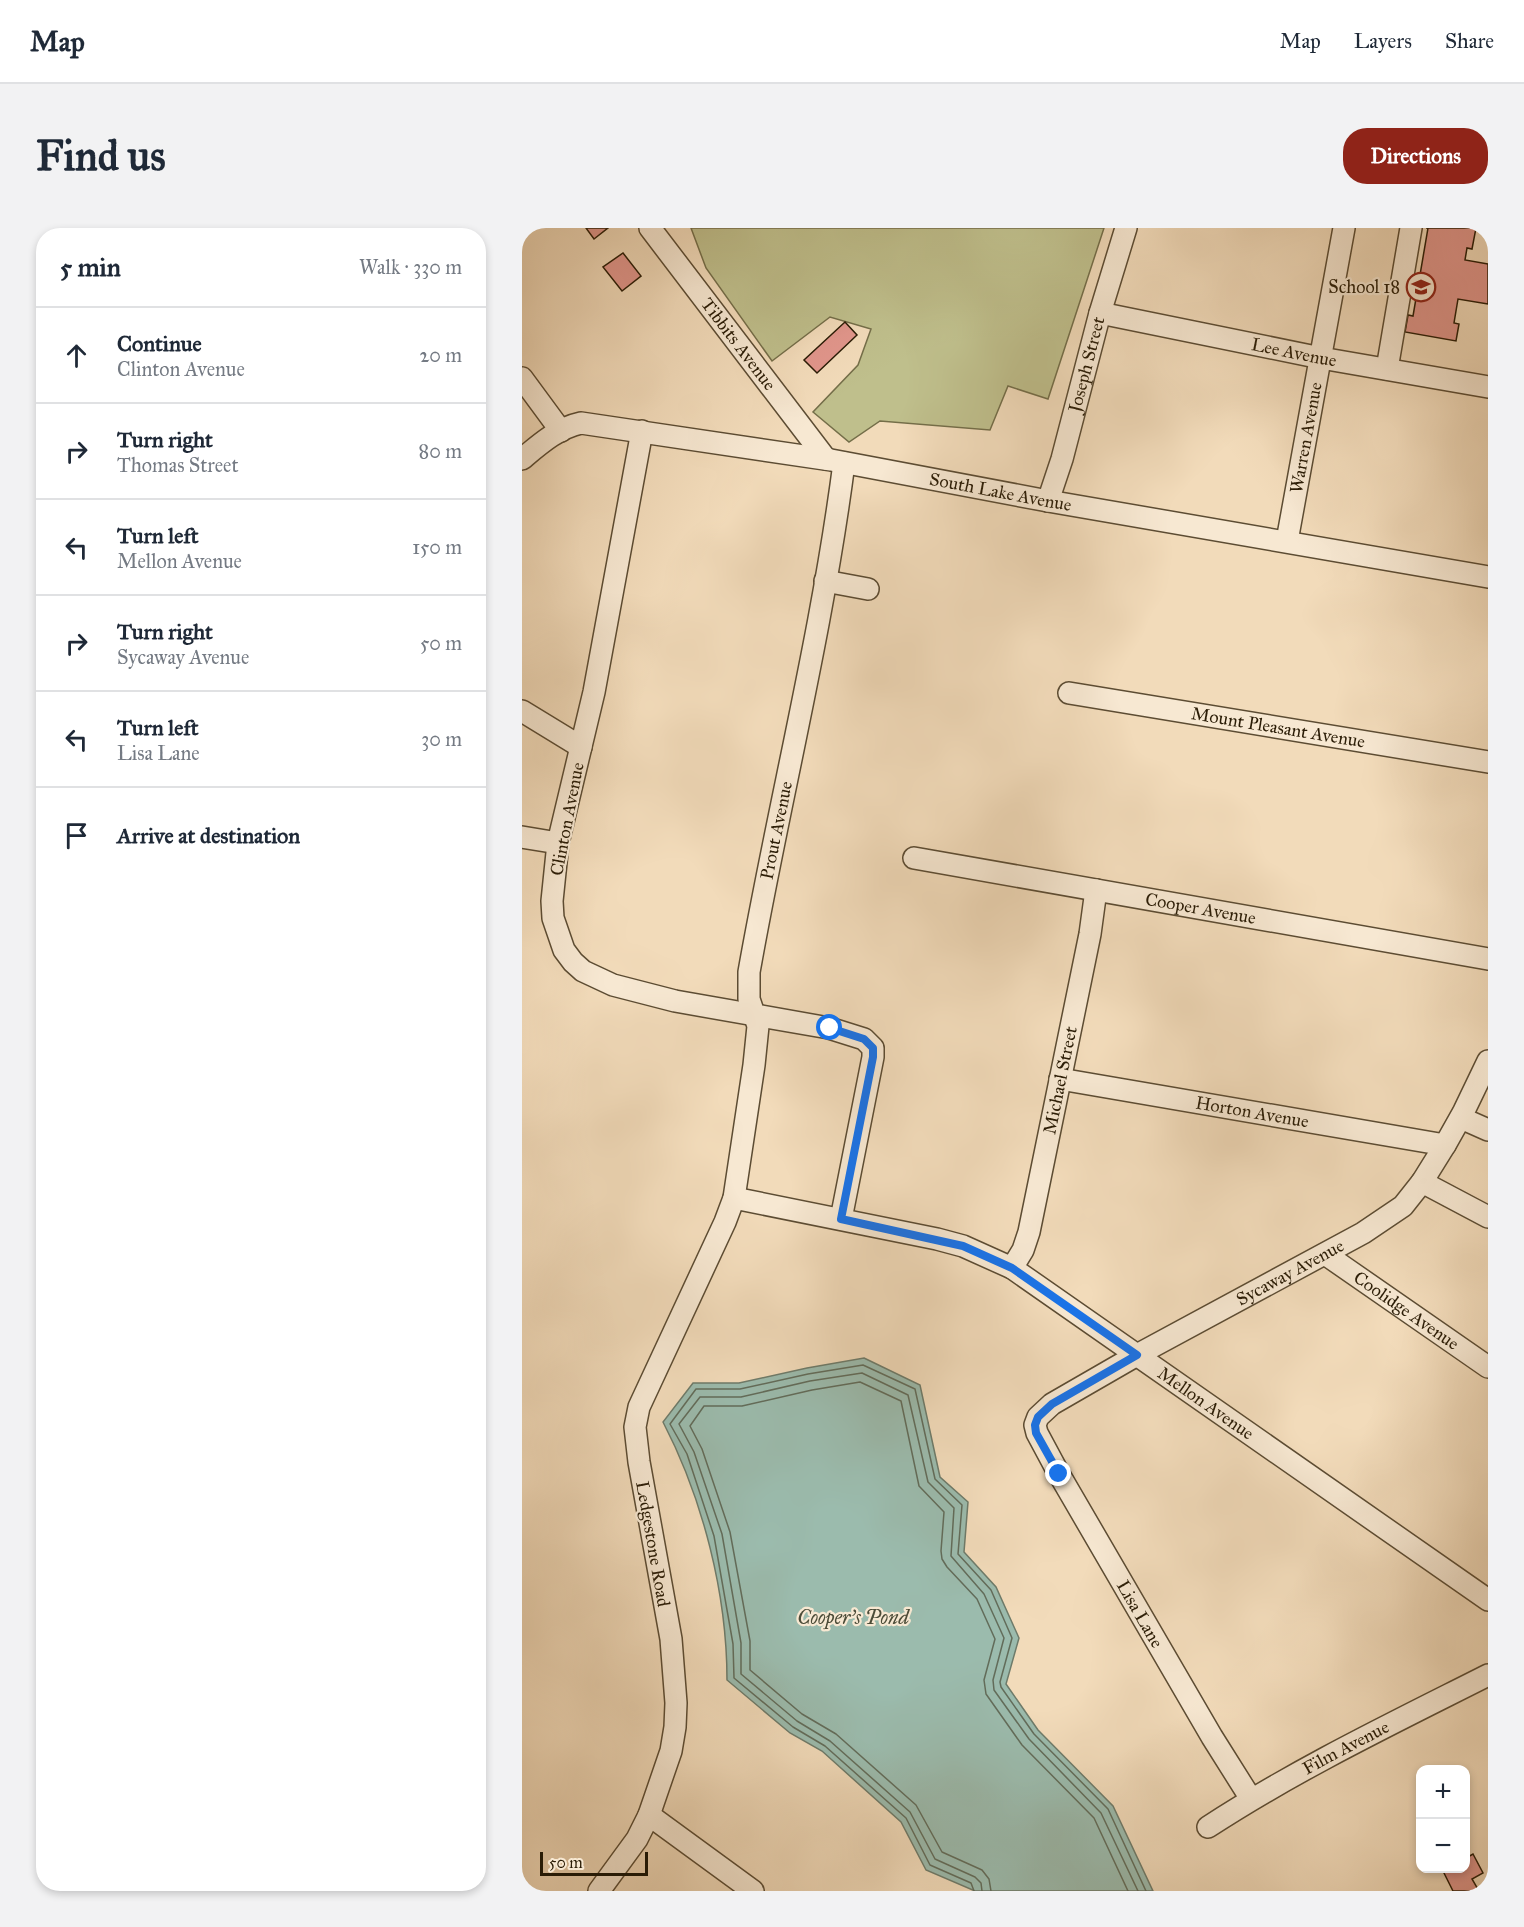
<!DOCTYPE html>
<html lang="en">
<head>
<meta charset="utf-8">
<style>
	body { margin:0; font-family:"IM FELL Great Primer",serif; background:#f2f2f3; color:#1f2937 }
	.controls { position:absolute; right:18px; bottom:18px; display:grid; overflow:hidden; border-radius:12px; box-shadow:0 3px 9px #0003 }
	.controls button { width:54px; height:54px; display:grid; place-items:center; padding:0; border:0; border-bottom:2px solid #e0e1e3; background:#fff; color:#1f2937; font:30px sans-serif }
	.scale { position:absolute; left:18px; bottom:15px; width:108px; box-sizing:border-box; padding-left:6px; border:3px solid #2a1c06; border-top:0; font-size:16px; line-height:21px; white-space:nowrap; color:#2a1c06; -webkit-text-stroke:4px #f7e8d2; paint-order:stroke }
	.stop { position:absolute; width:18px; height:18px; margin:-14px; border:4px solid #1a73e8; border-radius:50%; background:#fff }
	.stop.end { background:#1a73e8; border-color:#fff; box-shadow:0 2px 6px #0008 }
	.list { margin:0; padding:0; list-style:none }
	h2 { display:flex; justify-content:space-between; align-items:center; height:78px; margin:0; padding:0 24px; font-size:26px }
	h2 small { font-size:20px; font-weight:400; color:#747a83 }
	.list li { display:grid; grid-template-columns:39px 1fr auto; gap:18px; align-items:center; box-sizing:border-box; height:96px; padding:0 24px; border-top:2px solid #e0e1e3 }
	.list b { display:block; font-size:22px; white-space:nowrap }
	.list p { margin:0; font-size:20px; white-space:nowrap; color:#747a83 }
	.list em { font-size:20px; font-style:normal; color:#747a83 }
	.icon { flex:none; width:33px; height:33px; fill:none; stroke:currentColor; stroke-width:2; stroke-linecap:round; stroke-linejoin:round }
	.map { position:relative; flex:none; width:966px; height:1663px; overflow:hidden; border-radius:24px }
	header { display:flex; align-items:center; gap:36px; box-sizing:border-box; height:84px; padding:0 30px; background:#fff; border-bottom:2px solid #e0e1e3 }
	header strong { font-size:28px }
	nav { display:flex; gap:33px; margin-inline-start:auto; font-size:21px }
	.intro { display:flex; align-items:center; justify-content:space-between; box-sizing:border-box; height:144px; padding:0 36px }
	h1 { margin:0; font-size:42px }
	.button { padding:15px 27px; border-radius:24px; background:#8f2418; color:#fff; font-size:21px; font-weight:700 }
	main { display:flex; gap:36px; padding:0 36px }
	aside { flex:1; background:#fff; border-radius:24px; box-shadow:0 3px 9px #0003 }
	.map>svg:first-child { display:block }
</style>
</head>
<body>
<header>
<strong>Map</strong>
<nav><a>Map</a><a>Layers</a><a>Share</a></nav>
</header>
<div class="intro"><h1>Find us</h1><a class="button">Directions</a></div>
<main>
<aside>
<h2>5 min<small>Walk · 330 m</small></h2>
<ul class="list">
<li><svg class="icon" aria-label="ahead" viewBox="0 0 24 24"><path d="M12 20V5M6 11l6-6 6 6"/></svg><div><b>Continue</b><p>Clinton Avenue</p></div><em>20 m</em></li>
<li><svg class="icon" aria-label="right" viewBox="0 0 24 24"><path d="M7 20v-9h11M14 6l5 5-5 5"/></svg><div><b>Turn right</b><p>Thomas Street</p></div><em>80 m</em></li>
<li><svg class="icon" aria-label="left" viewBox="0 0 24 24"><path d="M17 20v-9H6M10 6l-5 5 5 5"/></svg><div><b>Turn left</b><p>Mellon Avenue</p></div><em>150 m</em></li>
<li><svg class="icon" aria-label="right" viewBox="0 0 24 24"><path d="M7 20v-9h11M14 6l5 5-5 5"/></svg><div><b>Turn right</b><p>Sycaway Avenue</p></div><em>50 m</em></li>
<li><svg class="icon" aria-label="left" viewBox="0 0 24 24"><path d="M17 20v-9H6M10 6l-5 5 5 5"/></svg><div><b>Turn left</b><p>Lisa Lane</p></div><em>30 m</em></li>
<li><svg class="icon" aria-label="arrive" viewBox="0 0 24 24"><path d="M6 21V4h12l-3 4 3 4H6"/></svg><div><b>Arrive at destination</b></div></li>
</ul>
</aside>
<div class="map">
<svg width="966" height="1663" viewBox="0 0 966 1663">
	<rect width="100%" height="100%" fill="#f2dbba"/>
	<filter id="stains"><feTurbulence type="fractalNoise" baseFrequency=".00333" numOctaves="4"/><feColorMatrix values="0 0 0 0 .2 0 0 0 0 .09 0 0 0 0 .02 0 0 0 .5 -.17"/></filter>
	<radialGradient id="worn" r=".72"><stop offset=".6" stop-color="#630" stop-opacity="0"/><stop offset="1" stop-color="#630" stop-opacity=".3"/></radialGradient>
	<path fill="#bfbf8c" stroke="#746e49" stroke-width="1.5" d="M169,0H582L526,171L486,158L468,202L358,193L327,214L291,184L336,137L349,101L308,89L250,133L184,40Z"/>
	<path fill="#9bbbad" stroke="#6e7b6a" stroke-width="1.5" d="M342,1130L398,1157L418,1249L446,1274L442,1324L474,1359L497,1410L484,1456L516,1502L591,1578L631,1663H453L404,1642L379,1594L300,1523L268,1505L205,1452C205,1366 181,1271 141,1194L171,1155H217L285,1140Z"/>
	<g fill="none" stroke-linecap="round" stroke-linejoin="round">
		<path stroke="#626c5a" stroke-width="1.5" d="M452,1663L449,1655L408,1637L384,1590L303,1518L271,1499L212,1450L211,1416L192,1308L165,1226L148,1196L174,1161H218L286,1146L341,1137L393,1161L413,1251L440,1277L436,1326L469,1362L490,1410L478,1454L479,1459L512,1506L586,1581L624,1663
			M460,1663L459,1655L453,1649L413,1631L388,1584L308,1513L275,1493L219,1446V1415L200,1306L172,1224L157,1196L178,1169H219L288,1153L340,1145L386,1167L406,1254L432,1280L429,1328L462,1366L482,1410L471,1452L472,1462L507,1511L579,1585L616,1663
			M469,1663L467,1651L460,1642L420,1624L394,1577L314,1506L280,1486L228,1442V1413L208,1304L180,1221L168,1198L182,1178H220L290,1162L338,1154L379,1173L397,1258L422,1284L419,1323L420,1331L425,1339L455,1371L473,1411L462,1452L464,1466L500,1517L572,1590L606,1663"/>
	</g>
	<path fill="#e1968c" stroke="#2a1c06" stroke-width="1.5" d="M64,0H86L72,11Z
		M904,0H954L950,21L945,20L943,32L966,36V76L936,71L932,95L937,96L934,113L883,104L886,87L891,88L906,0Z
		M101,25L119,48L100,63L81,39Z
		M323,94L335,107L295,145L282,132Z
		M951,1626L961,1645L950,1651L957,1663H931L921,1643L925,1640H944V1630Z"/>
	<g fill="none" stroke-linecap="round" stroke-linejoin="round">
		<g stroke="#5c4c33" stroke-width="24">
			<g id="minor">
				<path id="s1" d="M128,0L304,231"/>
				<path id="s2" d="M578,85L799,130L966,159"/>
				<path d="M865,141L889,0"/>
				<path d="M0,150L39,203"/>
				<path d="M120,203L72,464L36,615L30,673L31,690L42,722L51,734L61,743L91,757L153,773L307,800L342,811L351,820V829L319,991"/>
				<path id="s3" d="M0,231C18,216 36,200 59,195L309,232L526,273L966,349"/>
				<path id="s4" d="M526,273L540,231L578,85L604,0"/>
				<path id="s5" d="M765,313L822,0"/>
				<path d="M303,353L346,361"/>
				<path id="s6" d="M547,465L966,534"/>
				<path d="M0,483L59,519"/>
				<path d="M0,609L36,615"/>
				<path id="s7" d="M392,630L966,731"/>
				<path id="s8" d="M538,851L923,917"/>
				<path d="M939,890L966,902"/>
				<path d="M900,954L966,989"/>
				<path id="s9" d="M212,970L415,1011L441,1018L490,1040L966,1372"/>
				<path id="s10" d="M803,1026L966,1139"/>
				<path id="s11" d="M490,1040L501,1022L507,1004L568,706L574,662"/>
				<path id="s12" d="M729,1571L690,1509L537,1246L515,1205L513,1197L516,1189L530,1176L615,1127L841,1005L881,978L900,954L923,917L941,885L966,833"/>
				<path d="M127,1587L231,1663"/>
				<path id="s13" d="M686,1599C775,1541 871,1495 966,1447"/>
				<path id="s14" d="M77,1663L115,1611L127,1587L149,1523L153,1499L154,1475L149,1411L117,1234L113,1199L117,1179L203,994L212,970L232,837L236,798L227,771V744C257,574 300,406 322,235"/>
			</g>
		</g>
		<use href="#minor" stroke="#f7e8d2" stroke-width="21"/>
	</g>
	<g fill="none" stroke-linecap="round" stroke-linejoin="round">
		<path stroke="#1a73e8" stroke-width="8" d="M308,800L342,811L351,820V829L319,991L441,1018L490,1040L615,1127L530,1176L516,1189L513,1197L514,1205L537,1246"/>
	</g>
	<defs>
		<g id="school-ring" transform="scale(1.5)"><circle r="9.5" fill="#f7e8d2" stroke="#8f2418" stroke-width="1.5"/><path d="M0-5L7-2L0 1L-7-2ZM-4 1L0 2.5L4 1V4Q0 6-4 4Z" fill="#8f2418"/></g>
	</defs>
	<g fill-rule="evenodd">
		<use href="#school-ring" x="899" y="59"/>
	</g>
	<g text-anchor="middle" stroke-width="4.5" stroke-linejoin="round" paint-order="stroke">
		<g font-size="18" fill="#2a1c06" stroke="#f7e8d2" text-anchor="end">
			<text x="878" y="65">School 18</text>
		</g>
		<g font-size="18" fill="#2a1c06" stroke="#f7e8d2">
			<text dy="6" stroke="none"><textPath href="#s1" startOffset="146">Tibbits Avenue</textPath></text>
			<text dy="6" stroke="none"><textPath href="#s2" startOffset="198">Lee Avenue</textPath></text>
			<text dy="6" stroke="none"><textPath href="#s4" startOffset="142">Joseph Street</textPath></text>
			<text dy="6" stroke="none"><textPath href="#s5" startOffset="105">Warren Avenue</textPath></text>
			<text dy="6" stroke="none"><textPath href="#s3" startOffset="495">South Lake Avenue</textPath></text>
			<text dy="6" stroke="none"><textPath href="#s6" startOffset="212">Mount Pleasant Avenue</textPath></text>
			<text transform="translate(45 591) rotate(-79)" y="6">Clinton Avenue</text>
			<text dy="6" stroke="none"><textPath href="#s14" startOffset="1110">Prout Avenue</textPath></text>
			<text dy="6" stroke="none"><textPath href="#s7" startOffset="291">Cooper Avenue</textPath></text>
			<text dy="6" stroke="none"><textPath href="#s11" startOffset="195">Michael Street</textPath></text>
			<text dy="6" stroke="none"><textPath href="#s8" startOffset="195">Horton Avenue</textPath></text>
			<text dy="6" stroke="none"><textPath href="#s12" startOffset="732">Sycaway Avenue</textPath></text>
			<text dy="6" stroke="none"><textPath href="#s10" startOffset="99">Coolidge Avenue</textPath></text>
			<text dy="6" stroke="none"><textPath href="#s9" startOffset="524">Mellon Avenue</textPath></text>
			<text transform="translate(131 1316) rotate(80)" y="6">Ledgestone Road</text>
			<text transform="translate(618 1386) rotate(60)" y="6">Lisa Lane</text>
			<text dy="6" stroke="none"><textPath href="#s13" startOffset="159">Film Avenue</textPath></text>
		</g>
		<g font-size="20" font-style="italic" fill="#4c4c38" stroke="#f7e8d2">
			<text x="331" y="1396">Cooper's Pond</text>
		</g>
	</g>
	<rect width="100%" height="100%" filter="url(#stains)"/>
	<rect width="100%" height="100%" fill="url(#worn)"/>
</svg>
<div class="controls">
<button>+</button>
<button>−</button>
</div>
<div class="scale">50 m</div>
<div class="stop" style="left:308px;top:800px"></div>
<div class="stop end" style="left:537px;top:1246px"></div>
</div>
</main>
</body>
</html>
